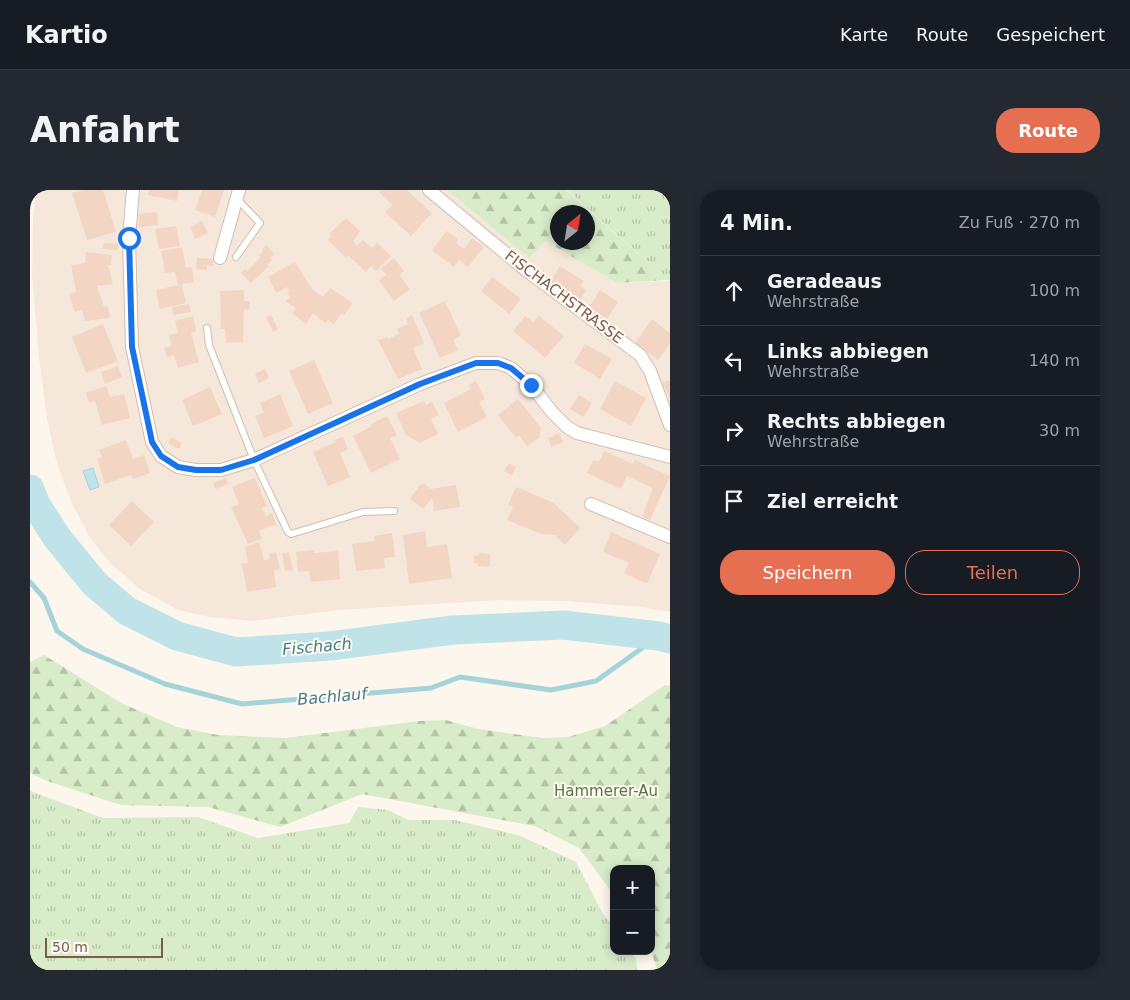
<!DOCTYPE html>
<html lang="de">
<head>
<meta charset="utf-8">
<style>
	body { margin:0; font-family:"DejaVu Sans",sans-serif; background:#242831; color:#f1f3f6 }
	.controls { position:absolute; right:15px; bottom:15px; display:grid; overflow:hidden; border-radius:10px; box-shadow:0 2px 12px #0003 }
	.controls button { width:45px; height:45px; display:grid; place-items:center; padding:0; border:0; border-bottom:1px solid #363941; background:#171b24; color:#f1f3f6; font:25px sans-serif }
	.compass { position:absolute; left:520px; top:15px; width:45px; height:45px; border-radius:50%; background:#171b24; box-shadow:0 2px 12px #0003; rotate:30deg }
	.scale { position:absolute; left:15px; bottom:12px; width:118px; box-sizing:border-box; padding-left:5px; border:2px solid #7a5c4d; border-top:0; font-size:14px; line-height:18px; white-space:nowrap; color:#7a5c4d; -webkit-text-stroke:4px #fffaf3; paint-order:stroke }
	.stop { position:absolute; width:15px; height:15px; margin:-11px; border:4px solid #1a73e8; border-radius:50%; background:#fff }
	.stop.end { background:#1a73e8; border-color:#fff; box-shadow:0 1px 5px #0008 }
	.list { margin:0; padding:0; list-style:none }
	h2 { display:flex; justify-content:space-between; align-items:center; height:65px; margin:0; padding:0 20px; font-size:21px }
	h2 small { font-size:16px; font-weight:400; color:#9ea1a6 }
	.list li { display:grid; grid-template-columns:32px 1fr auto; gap:15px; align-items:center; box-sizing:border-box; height:70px; padding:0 20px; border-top:1px solid #363941 }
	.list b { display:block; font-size:19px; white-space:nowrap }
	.list p { margin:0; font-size:16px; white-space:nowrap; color:#9ea1a6 }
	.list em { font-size:16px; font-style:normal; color:#9ea1a6 }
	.actions { display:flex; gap:10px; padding:15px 20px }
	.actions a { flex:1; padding:11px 0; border:1px solid #e76f51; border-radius:20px; text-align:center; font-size:18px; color:#e76f51 }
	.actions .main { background:#e76f51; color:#fff }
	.icon { flex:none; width:28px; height:28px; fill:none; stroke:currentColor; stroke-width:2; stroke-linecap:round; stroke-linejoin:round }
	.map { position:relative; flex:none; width:640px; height:780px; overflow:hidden; border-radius:20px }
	header { display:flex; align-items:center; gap:30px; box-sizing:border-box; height:70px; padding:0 25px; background:#171b24; border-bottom:1px solid #363941 }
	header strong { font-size:24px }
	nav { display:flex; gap:28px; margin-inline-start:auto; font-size:18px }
	.intro { display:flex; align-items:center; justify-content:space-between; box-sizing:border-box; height:120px; padding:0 30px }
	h1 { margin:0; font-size:35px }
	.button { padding:12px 22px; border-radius:20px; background:#e76f51; color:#fff; font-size:18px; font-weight:700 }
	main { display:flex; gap:30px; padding:0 30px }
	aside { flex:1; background:#171b24; border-radius:20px; box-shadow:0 2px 12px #0003 }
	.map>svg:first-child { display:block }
</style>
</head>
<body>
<header>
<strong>Kartio</strong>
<nav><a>Karte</a><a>Route</a><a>Gespeichert</a></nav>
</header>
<div class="intro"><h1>Anfahrt</h1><a class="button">Route</a></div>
<main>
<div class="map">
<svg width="640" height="780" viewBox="0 0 640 780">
	<defs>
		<pattern id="grass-tufts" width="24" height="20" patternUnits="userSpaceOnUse" patternTransform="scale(1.25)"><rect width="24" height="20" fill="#d8ecc9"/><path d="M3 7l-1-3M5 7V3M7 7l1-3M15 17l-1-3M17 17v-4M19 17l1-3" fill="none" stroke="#b4c2a5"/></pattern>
		<pattern id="forest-firs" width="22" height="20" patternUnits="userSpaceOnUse" patternTransform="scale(1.25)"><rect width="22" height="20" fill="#d8ecc9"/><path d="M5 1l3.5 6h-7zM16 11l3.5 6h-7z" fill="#b4c2a5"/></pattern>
	</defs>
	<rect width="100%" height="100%" fill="#fdf6ec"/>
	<path fill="#f5e8da" d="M6,0H417L499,68L515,51L587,93L640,91V422L610,417L535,411L468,410L309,420L222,431L179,427L148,420L110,399L80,373L60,348L42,314L27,274L17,229L9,167L2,86L3,27Z"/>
	<path fill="url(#grass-tufts)" d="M537,0H640V91L638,90Z
		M0,601L73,628L168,627L228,648L319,633L328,617L358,620L378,630H425L491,646L546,672L572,722L584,738V761H601L606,769L607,780H0Z"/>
	<path fill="url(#forest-firs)" fill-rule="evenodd" d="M417,0H536L638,90L587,93L515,51L499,68ZM528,22H558V52H528Z
		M14,465L93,514L147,537L188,545L256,548L389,531L416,530L448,539L513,548L538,547L575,536L635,495L640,496V780H627L621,761V679H584V705L549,658L505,636L332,604L250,637L178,617L91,615L17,591L0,583V472Z"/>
	<path fill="#bfe3e8" stroke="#a5d3da" d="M63,278L69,297L60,300L53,281Z"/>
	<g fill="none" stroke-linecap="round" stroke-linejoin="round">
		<path stroke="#a5d3da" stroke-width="5" d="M0,392L14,408L27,441L53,459L135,494L212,514L401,498L430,487L521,500L566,491L629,446"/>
		<path stroke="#bfe3e8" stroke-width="29" d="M0,299L6,315L28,349L65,394L97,421L147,446L206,462L300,456L423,440L533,435L629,446L640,449"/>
	</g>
	<path fill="#f3d5c3" d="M53,0H73L86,42L57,50L42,3Z
		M119,0H149L147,11L118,5Z
		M172,0H194L185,27L165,20Z
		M352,0H377L402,23L381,46L355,22L363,15L349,2Z
		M127,22L128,35L109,37L108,24Z
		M316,28L330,41L323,51L327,56L333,50L342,58L347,53L361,66L346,81L341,76L336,82L318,65L316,68L298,50L301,46L299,44Z
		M172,31L178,43L165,49L160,37Z
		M146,36L150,56L129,59L125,39Z
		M417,41L428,49L426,53L434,59L442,48L454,57L438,77L429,70L424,77L402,60Z
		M74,53L88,54L87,60L73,59Z
		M236,55L245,64L240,68L242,70L237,75L239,76L221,93L211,83L215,79L217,81L231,67L229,66L233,61L232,60Z
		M152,57L156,78L162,77L164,92L152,94L156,113L130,119L126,100L148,95L145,82L135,83L131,61Z
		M56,62L82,65L81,75H78L83,94L67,96L74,117L78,116L80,128L55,131L52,120L45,122L39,104L46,102L41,75L55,73Z
		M167,68L183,69V76L177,75V80L166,79Z
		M364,68L374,81L369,85L380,99L364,111L349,90L356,85L351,78Z
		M265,72L282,99L293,107L300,98L323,113L314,125L312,123L304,134L298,130L295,133L283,123L276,134L262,123L266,118L255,111L260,108L257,102L259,101L257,97L246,103L238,87Z
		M530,76L554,91L550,96L556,100L549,112L519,94Z
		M462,87L491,109L479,124L451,101Z
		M214,100V111H220V119L214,120L213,152L196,153L195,139H191L190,101Z
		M570,100L588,112L577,129L559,117Z
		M415,111L431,146L423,150L428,160L410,168L389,123Z
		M159,114L161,122L143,125L142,117Z
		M241,125L248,139L243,142L236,127Z
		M382,125L394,153L383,158L392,179L368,189L348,150L357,147L358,149L369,144L367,139L378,134L376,129Z
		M163,126L166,141L161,143L169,172L148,178L144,165L137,167L134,158L142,156L139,145L148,143L145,131Z
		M495,126L503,132L509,126L534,146L515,168L483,141Z
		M622,129L640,143V154L628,170L605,153Z
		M73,134L88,171L56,183L42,147Z
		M555,154L582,169L570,189L544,173Z
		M284,170L303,213L278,224L259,181Z
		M88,176L92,187L75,194L71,182Z
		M235,179L239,188L229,193L225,184Z
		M638,190L640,192V209L632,193Z
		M446,191L455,209L449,212L457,227L428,242L414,213L441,199L438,195Z
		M585,191L616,208L601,236L570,219Z
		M76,196L80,207L94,204L100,228L72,235L65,211L59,213L56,203Z
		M180,197L192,224L163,236L152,210Z
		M250,204L263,236L234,248L225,226L234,223L230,213Z
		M549,205L562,213L553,227L540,219Z
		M488,209L511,238L509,248L497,256L489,245L486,248L468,225Z
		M394,211L396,215L402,212L409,225L401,229L408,244L390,253L376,245L366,223Z
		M357,226L367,245L360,248L370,269L341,283L323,246L342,236L341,234Z
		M529,243L533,252L521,257L518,248Z
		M141,247L152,253L149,259L138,253Z
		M313,247L318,259L310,263L320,287L298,296L283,262L306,252L305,250Z
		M96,250L103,269L114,265L120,283L103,289L101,285L75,294L67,269L72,267L69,260Z
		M574,261L603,274L605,270L640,286L620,330L612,327L623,298L597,286L591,299L557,283L563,270L569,272Z
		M479,273L486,277L482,285L474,281Z
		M196,288L198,294L186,299L183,293Z
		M225,288L237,316L232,318L236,326L242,323L246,334L229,341L232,349L218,354L201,317L209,314L202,297Z
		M395,294L400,299L426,295L430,317L404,321L402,308L393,319L380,309L390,295Z
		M486,297L524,313L550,338L535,355L525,345L511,344L477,330L483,317L478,315Z
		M102,311L124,332L101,356L79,335Z
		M395,341L397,357L417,354L422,388L379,394L373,345Z
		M581,342L630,364L617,394L594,383L599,373L573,362Z
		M362,343L365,367L354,368L355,378L326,381L322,354L345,351L344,346Z
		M229,352L234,370L240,369L239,364L246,362L250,379L244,381L246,397L217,402L212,374L218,373L215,357Z
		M284,360V363L308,361L310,389L281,392L279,381L268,382L266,362Z
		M259,362L263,380L255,381L252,363Z
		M449,363L460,364V377L448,376V373H444V365L449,366Z"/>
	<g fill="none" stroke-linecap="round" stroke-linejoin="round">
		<g stroke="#d1beb0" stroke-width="8">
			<path id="service" d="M206,67L230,33L207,9
				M177,138L179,155L224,270L258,342L261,344L333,322L364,321"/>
		</g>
		<g stroke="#d1beb0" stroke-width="14">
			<path id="minor" d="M103,0L99,48L102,157L122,252L131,266L148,277L166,280H191L224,270L390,194L446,173H468L481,178L501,195L522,222L537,237L547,243L640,267
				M399,0L497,81L610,165L620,181L640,235
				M190,68L209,0
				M561,314L640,347"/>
		</g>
		<use href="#service" stroke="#fff" stroke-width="6"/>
		<use href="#minor" stroke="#fff" stroke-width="12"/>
	</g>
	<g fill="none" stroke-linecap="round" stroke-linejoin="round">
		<path stroke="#1a73e8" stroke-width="6" d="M99,48L102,157L117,228L122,252L131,266L148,277L166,280H191L224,270L390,194L446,173H468L481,178L501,195"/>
	</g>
	<g text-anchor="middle" stroke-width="4" stroke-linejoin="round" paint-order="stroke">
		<g font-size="15" fill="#7a5c4d" stroke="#fffaf3">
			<text transform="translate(534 107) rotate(37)" y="5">FISCHACHSTRASSE</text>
		</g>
		<g font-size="15" fill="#537a41" stroke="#fffaf3">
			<text x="576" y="606">Hammerer-Au</text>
		</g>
		<g font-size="16" font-style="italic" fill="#437c86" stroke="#fffaf3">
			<text transform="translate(287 456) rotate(-5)" y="6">Fischach</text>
			<text transform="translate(302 506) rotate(-5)" y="6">Bachlauf</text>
		</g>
	</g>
</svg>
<div class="controls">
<button>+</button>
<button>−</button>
</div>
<svg class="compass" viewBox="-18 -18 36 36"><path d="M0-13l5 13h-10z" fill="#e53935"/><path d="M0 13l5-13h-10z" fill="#9ea1a6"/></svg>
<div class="scale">50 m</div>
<div class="stop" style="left:99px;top:48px"></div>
<div class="stop end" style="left:501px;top:195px"></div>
</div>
<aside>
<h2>4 Min.<small>Zu Fuß · 270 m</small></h2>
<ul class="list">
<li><svg class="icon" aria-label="ahead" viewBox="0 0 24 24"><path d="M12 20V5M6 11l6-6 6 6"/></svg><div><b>Geradeaus</b><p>Wehrstraße</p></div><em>100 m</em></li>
<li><svg class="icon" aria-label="left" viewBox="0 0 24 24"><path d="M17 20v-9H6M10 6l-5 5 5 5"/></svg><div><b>Links abbiegen</b><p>Wehrstraße</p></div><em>140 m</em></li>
<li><svg class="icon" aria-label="right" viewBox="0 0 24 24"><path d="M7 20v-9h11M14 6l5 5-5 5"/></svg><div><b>Rechts abbiegen</b><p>Wehrstraße</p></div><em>30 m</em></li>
<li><svg class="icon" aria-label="arrive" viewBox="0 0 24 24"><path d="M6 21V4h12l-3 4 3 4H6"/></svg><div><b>Ziel erreicht</b></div></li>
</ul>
<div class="actions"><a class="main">Speichern</a><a>Teilen</a></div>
</aside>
</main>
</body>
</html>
